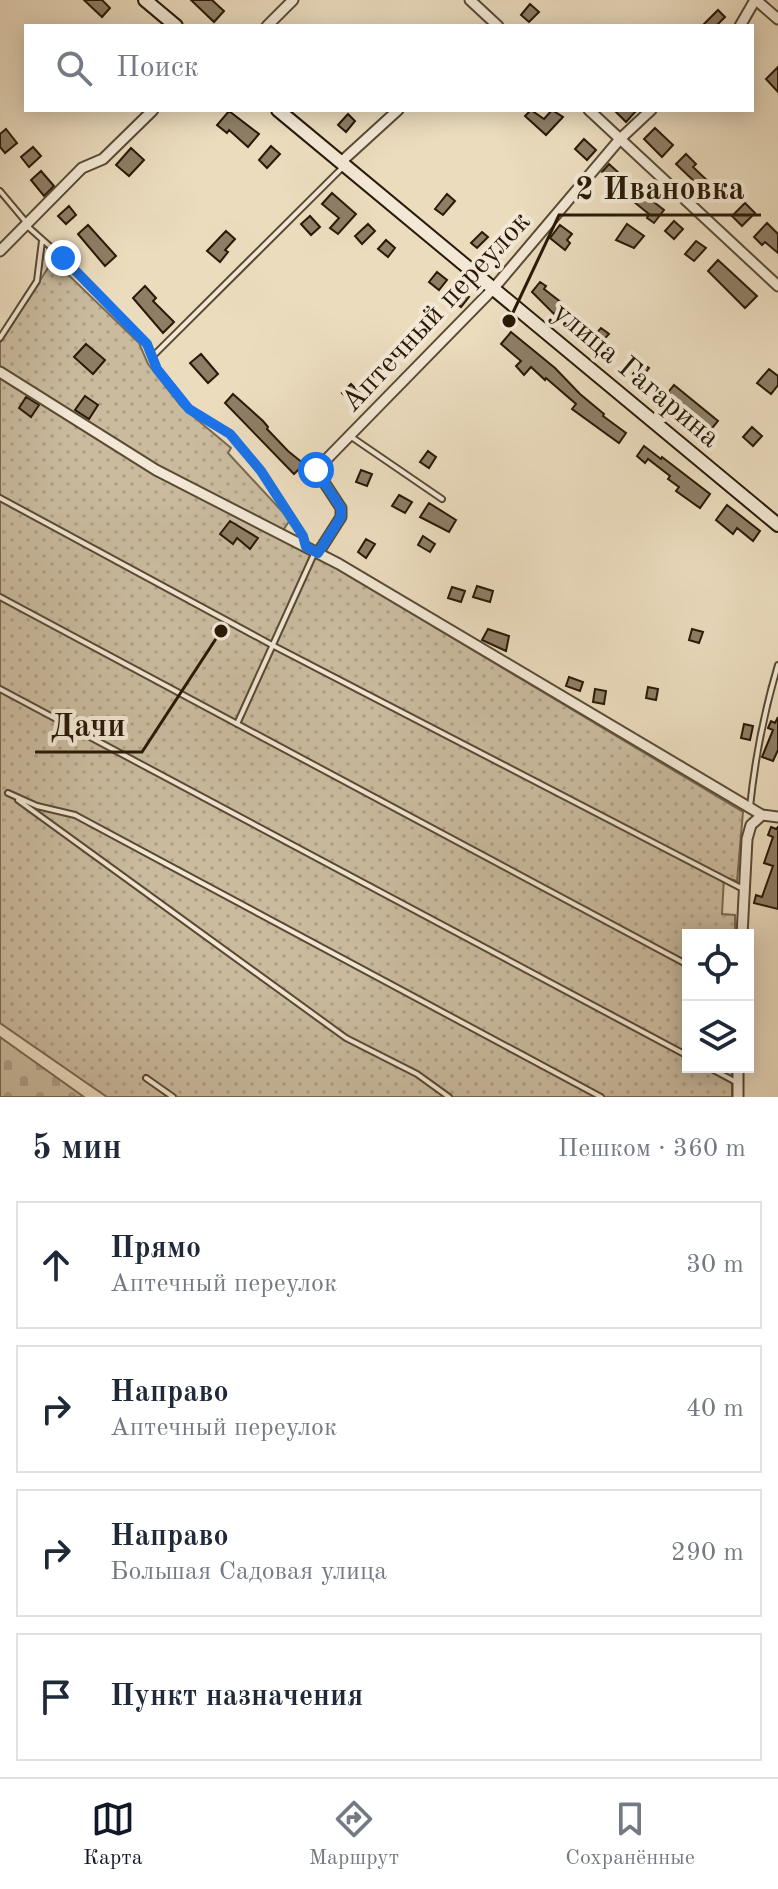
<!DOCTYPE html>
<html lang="ru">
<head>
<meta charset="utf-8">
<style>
	body { margin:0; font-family:"Old Standard TT",serif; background:#f6f6f7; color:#1f2937 }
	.controls { position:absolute; right:24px; bottom:24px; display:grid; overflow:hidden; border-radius:0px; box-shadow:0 4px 20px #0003 }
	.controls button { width:72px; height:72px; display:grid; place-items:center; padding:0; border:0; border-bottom:2px solid #e0e1e3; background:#fff; color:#1f2937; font:40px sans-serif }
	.stop { position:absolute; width:24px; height:24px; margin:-18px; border:6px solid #1a73e8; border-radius:50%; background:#fff }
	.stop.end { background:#1a73e8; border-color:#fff; box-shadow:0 2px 8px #0008 }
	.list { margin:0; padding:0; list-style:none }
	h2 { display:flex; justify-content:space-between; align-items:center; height:104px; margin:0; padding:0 32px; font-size:34px }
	h2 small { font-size:26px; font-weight:400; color:#747a83 }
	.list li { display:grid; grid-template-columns:52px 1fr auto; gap:24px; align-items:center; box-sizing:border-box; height:128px; margin:0 16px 16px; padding:0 16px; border:2px solid #e0e1e3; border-radius:0px }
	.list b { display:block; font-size:30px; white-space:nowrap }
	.list p { margin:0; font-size:26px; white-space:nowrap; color:#747a83 }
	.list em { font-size:26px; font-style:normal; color:#747a83 }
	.icon { flex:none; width:44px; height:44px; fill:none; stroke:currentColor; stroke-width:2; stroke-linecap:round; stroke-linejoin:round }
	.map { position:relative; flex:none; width:778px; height:1097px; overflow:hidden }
	.search { position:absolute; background:#fff; box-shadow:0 4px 20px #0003; left:24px; right:24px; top:24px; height:88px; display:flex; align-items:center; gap:20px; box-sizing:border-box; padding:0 28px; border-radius:0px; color:#747a83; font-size:30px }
	.sheet { height:680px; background:#fff }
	nav { display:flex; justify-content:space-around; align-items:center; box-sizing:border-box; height:112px; border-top:2px solid #e0e1e3; background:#fff; font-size:22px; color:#747a83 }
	nav a { display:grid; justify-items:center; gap:4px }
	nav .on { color:#111827 }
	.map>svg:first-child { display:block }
</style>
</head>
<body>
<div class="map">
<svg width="778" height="1097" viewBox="0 0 778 1097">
	<defs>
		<pattern id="green-dots" width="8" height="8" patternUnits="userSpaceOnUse" patternTransform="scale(2)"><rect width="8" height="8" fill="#cabb9f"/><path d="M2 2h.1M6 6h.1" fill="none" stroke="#aea087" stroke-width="1.8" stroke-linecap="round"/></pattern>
		<pattern id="cemetery-stones" width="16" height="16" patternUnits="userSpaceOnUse" patternTransform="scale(2)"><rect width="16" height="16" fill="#cabb9f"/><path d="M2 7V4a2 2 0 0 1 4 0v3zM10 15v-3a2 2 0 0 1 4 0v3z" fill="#aea087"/></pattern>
	</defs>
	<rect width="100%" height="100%" fill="#ebdcbe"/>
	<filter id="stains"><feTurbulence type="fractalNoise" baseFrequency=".0025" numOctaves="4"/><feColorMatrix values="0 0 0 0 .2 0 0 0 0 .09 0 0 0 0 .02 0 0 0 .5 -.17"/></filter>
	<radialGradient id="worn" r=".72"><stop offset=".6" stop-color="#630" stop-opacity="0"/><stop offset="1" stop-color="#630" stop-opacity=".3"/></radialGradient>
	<path fill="url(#green-dots)" stroke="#7a6a52" stroke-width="2" d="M53,260L139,343L148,364L181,406L231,448L228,453L290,520L279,536L316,556L743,812L737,881L724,877L722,914L735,915V935H688V1067H732V1097H107L0,1023V343Z"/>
	<path fill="url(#cemetery-stones)" stroke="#7a6a52" stroke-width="2" d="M0,1037L84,1097H0Z"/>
	<path fill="#8e7e66" stroke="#291906" stroke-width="2" d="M84,0H102L110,8L102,17Z
		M191,0H212L224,11L214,22Z
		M530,4L539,12L529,22L521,15Z
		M718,10L725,17L716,26H702Z
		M778,67V92L766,79Z
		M531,110L544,119L552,110L563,117L546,135L525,116Z
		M614,110H637L626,122Z
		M229,111L259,134L248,147L229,130L227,133L217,125Z
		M348,114L355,121L346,132L338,125Z
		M655,128L673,145L662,157L644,139Z
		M6,129L17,143L5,153L0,147V134Z
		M584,139L596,150L587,160L575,149Z
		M271,146L280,154L267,168L259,160Z
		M33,147L41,156L29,167L21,157Z
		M131,148L144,160L129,176L116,165Z
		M686,154L696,164L693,167L714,187L720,181L729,189L716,202L676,164Z
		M609,164L620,174L612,182L602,172Z
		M41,171L54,186L44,196L31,180Z
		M637,189L664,210L654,223L647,218L649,214L629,198Z
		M332,193L356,214L338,234L330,228L339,218L322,204Z
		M447,194L455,201L443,215L435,209Z
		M745,203L755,213L742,226L732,216Z
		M69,206L76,215L66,224L58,216Z
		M310,216L320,227L311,235L301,224Z
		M674,221L683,229L674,239L665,231Z
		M767,223L778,234V253L765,242L762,245L754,237Z
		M368,224L375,231L362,244L355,236Z
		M627,224L644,236L634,248L616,240Z
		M88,225L116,256L105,266L78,234Z
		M560,225L572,234L567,240L570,243L565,250L550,238Z
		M226,231L235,239L225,250L228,252L220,262L207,251Z
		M482,232L488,237L477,248L471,243Z
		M386,240L395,248L388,257L378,249Z
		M696,241L706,248L694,261L685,254Z
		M718,260L757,296L745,308L708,271Z
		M437,272L447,280L439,290L429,282Z
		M540,282L546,286L544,289L562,303L554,314L532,292Z
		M145,286L156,298L153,301L174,322L163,333L133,298Z
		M459,289L469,297L461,307L451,299Z
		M601,328L609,334L599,345L591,339Z
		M511,332L555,368L580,394L604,414L603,416L626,433L619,443L572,409L576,404L546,378L545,380L531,367L524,375L516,366L521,361L501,344Z
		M86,344L105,360L93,374L74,357Z
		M201,354L218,374L208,383L190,363Z
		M642,363L649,368L640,380L633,374Z
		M769,369L778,376V385L771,394L757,383Z
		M351,384L360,393L351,402L342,393Z
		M674,385L718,421L709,432L701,425L703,423L666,395Z
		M233,394L263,421L268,427L267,429L288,451L304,464L294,474L225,403Z
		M85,396L98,405L89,419L75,410Z
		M26,397L39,405L31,417L19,408Z
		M752,427L762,436L753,446L743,437Z
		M644,446L661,459L662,457L710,494L700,508L676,491L679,487L668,479L670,476L648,459L645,463L637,456Z
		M428,451L436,457L429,468L420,462Z
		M361,470L372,474L367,486L356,482Z
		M399,495L412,502L405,513L392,506Z
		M429,503L456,520L449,532L420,517Z
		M727,505L760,531L753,541L737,528L733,534L716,520Z
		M230,521L258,538L250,549L237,538L233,544L220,534Z
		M423,536L435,544L430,552L418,545Z
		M366,539L375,544L366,558L358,552Z
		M477,586L493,591L490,602L473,597Z
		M452,587L465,591L461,602L448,598Z
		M488,629L509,636L506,651L482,640Z
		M692,629L703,632L699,643L689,640Z
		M569,677L583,682L580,691L566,686Z
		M648,687L658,689L656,700L646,698Z
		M595,689L606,691L604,704L593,702Z
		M778,717V750L773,761L762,757L773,730L768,728L771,721L775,723Z
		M744,724L753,726L750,740L741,738Z
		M771,827L776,829L778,827V909L754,903L756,895L762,897L773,866L764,863L773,837L768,835Z"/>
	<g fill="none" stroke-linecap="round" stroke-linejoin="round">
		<g stroke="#5a4a34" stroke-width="8">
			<path id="lane" d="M0,191L26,222
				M26,225L63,258L147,344L157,369L189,409L230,434L261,471L303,536L305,544
				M0,338L37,281L42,241
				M152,357L343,167
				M350,436L442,499
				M0,498L272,645L743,889
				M0,597L688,965
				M0,689L688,1056
				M237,724L314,554
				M8,793L37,806L75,815L601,1097
				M18,800L346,1038L417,1074L449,1097
				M750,807C755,758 764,712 778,665
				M708,1067L736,1082
				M146,1078L173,1097"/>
		</g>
		<g stroke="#5a4a34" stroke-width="13">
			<path id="street" d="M470,0L498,26
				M756,0L778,19
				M267,26L293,0
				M740,26L755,0
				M589,110L778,286
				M341,162L398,110
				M0,251L82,168L103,159L153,110
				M0,372L156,470L339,564L762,815
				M318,553L341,517V508L316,470L493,289L620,139L651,110
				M742,935L747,839L751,825L762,815L778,817
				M738,1097V1067"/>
		</g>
		<g stroke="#291906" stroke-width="16">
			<path id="secondary" d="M145,0L176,26
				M278,110L778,525"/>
		</g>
		<use href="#lane" stroke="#f2e8d5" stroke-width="4"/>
		<use href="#street" stroke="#f2e8d5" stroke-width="9"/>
		<use href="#secondary" stroke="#f2e8d5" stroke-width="12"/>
	</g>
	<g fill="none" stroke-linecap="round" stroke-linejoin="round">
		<path stroke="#1a73e8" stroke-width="10" d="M63,258L147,344L157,369L189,409L230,434L261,471L303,536L306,547L318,553L341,517V508L316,470"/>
	</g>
	<g text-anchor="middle" stroke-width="8" stroke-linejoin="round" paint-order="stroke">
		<g font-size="30" fill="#291906" stroke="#f2e8d5">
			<text transform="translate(435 311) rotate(-47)" y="10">Аптечный переулок</text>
			<text transform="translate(637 374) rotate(40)" y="10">улица Гагарина</text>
		</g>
	</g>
	<path fill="none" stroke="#291906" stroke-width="3" d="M509 321L559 215H761M221 631L142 752H35"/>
	<g fill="#291906" stroke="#f2e8d5" stroke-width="3">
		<circle cx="509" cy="321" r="8"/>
		<circle cx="221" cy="631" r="8"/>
	</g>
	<g font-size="32" text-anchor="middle" font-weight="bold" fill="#291906" stroke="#f2e8d5" stroke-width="8" stroke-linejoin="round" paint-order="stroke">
		<text x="660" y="199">2 Ивановка</text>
		<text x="88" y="736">Дачи</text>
	</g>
	<rect width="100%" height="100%" filter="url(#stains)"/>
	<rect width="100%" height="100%" fill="url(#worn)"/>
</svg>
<div class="controls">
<button><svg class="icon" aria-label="locate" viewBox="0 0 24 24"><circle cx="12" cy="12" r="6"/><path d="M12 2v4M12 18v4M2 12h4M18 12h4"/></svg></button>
<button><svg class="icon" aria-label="layers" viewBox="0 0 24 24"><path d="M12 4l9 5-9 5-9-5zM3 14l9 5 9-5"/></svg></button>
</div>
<div class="stop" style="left:316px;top:470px"></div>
<div class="stop end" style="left:63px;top:258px"></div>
<div class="search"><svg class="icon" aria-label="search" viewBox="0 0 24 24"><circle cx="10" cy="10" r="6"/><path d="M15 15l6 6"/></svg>Поиск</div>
</div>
<section class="sheet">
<h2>5 мин<small>Пешком · 360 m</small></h2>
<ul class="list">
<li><svg class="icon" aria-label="ahead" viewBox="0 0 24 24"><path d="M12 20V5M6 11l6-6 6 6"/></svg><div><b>Прямо</b><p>Аптечный переулок</p></div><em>30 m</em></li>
<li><svg class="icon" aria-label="right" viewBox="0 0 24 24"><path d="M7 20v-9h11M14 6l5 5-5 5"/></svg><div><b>Направо</b><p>Аптечный переулок</p></div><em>40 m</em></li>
<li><svg class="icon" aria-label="right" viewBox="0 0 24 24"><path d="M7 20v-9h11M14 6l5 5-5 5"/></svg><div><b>Направо</b><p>Большая Садовая улица</p></div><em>290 m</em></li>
<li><svg class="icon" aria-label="arrive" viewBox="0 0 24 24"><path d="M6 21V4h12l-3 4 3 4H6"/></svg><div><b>Пункт назначения</b></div></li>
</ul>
</section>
<nav>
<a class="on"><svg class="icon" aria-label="map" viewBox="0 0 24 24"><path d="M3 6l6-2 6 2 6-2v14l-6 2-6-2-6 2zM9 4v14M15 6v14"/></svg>Карта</a>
<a><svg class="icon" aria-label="directions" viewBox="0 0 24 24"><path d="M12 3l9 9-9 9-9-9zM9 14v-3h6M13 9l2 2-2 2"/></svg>Маршрут</a>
<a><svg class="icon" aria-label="saved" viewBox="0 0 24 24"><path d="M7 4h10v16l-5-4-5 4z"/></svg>Сохранённые</a>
</nav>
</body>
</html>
